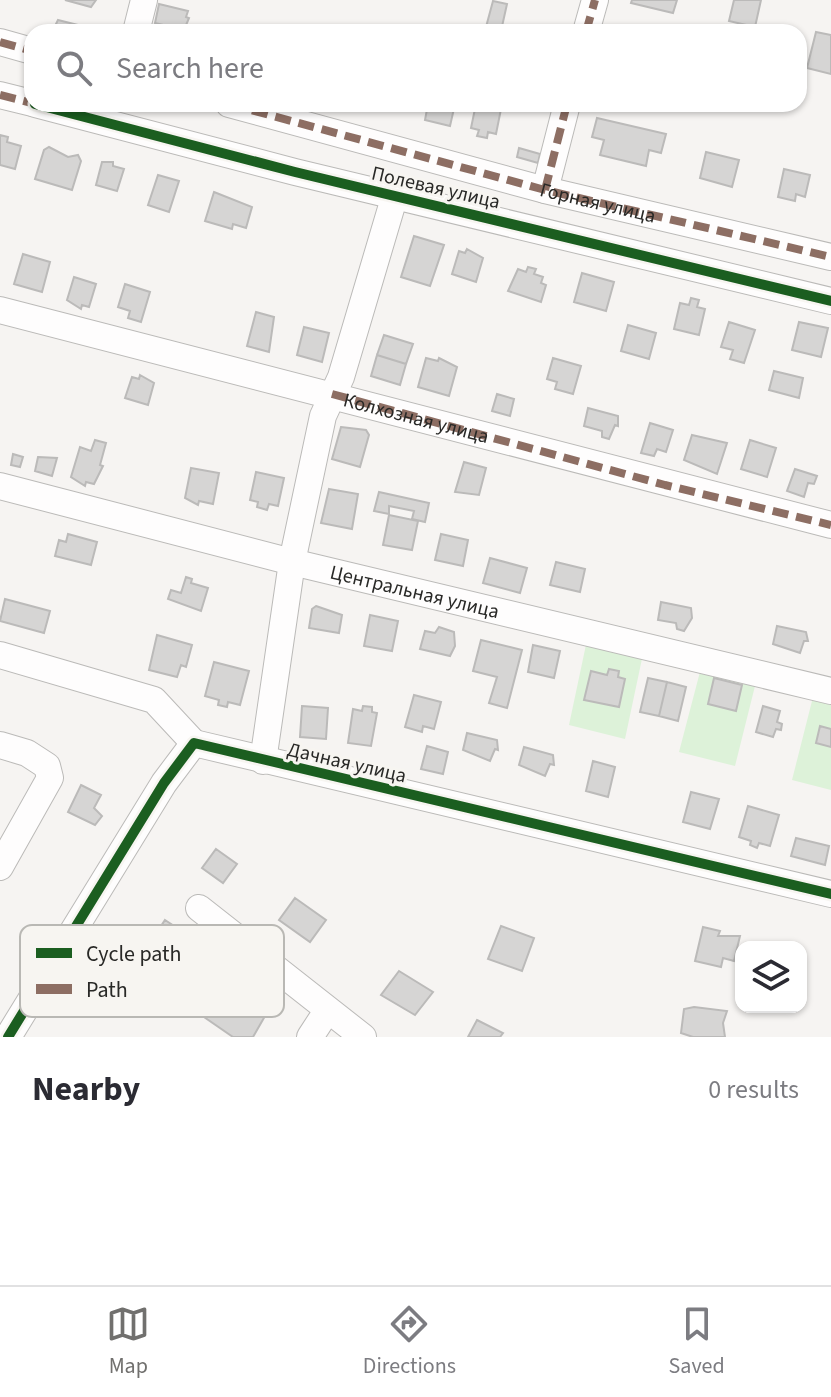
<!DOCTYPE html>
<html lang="en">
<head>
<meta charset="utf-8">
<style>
	body { margin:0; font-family:"Source Sans 3",sans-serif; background:#f2f2f3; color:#2b2b33 }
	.controls { position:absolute; right:24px; bottom:24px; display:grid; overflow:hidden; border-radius:16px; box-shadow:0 2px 6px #0004 }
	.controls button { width:72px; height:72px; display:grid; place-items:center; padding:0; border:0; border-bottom:2px solid #e1e1e2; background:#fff; color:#2b2b33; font:40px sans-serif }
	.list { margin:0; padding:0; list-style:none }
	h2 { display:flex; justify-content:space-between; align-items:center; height:104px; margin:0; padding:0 32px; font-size:34px }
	h2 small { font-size:26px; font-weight:400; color:#7c7c81 }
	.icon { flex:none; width:44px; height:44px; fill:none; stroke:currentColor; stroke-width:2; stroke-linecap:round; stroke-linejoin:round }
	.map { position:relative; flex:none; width:831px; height:1037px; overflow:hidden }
	.search { position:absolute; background:#fff; box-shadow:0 2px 6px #0004; left:24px; right:24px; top:24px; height:88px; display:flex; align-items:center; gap:20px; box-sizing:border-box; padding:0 28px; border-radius:24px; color:#7c7c81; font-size:30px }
	.sheet { height:248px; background:#fff }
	nav { display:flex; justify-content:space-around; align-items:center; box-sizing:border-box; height:112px; border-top:2px solid #e1e1e2; background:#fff; font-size:22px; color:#7c7c81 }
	nav a { display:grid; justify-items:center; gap:4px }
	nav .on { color:#71706e }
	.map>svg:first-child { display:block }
</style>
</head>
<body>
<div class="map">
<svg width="831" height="1037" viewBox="0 0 831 1037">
	<rect width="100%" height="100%" fill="#f6f4f2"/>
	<path fill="#ddf2d9" d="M587,640L643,654L625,739L569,725Z
		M701,668L756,682L735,766L679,752Z
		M813,697L831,701V790L792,780Z"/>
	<path fill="#d6d5d4" stroke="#bbbab9" stroke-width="2" d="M65,0H96L91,7Z
		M632,0H677L673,13L631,3Z
		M734,0H761L755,27L729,21Z
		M493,1L507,4L501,31L486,27Z
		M159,4L188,11L186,17L189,18L184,30L155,23Z
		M58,20L86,27L85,32H52Z
		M816,32L831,35V74L807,68Z
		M428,104H455L450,126L425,120Z
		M476,104L501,109L496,134L488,132L487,138L477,136L479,130L471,128Z
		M597,118L666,134L661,153L649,150L646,166L600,155L604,140L592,137Z
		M0,135L8,137L7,142L21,146L15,169L0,165Z
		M49,147L68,157L78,155L81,161L72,190L35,179L44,150Z
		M519,148L540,154L538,163L517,157Z
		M706,152L739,160L732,187L700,178Z
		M102,162H113V166L124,169L117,191L96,185Z
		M784,169L810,175L805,197L796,194L795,201L778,197Z
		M158,175L179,181L169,212L148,205Z
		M214,192L252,207L246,228L233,224L232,229L205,221Z
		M414,236L444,245L430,286L401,277Z
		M467,249L483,258L476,282L452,274L459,251L465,253Z
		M23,254L50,262L42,292L14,284Z
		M528,267L536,269L534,274L543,277L541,283L546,285L541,302L508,291L518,269L526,272Z
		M582,273L614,282L606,311L574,302Z
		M74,277L96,284L89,307L82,305L81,309L67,300Z
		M125,284L150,292L141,322L128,318L130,311L118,307Z
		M691,298L699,300L697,307L705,309L699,335L674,329L680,303L689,305Z
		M256,312L274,317L269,352L247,346Z
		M729,322L755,330L744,363L730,359L733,350L721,347Z
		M799,322L828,328L821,357L792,350Z
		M628,325L656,333L649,359L621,351Z
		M304,327L329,333L322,362L297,355Z
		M384,335L413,344L406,364L377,355Z
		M377,355L406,364L400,385L371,376Z
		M426,358L438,361L439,358L457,367L449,396L418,387Z
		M553,358L581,366L573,394L555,389L557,382L547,379Z
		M774,371L803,378L799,398L769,390Z
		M140,375L154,383L148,405L125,398L132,377L139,379Z
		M497,394L514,399L510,416L492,411Z
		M588,408L618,416V426L615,425L609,439L602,437V431L584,426Z
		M650,423L673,430L666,452L657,449L654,456L641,453Z
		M341,427L366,430L369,435L360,467L332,459Z
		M692,435L727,443L717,474L684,460Z
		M95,440L106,443L100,465L103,466L94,484L86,482L85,486L71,477L80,447L91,451Z
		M750,440L776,448L767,477L741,469Z
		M13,454L23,457L20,467L11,465Z
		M38,457L57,458L52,476L35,471Z
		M464,462L486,468L479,495L455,492Z
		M191,468L219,473L213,504L199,501L198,505L185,498Z
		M795,469L817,476L814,484L808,483L804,497L787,491Z
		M256,472L284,478L278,506L269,504L267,510L257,507L258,502L250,500Z
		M329,489L358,494L352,529L321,523Z
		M379,492L429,503L425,522L412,519L414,511L389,506V514L374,511Z
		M389,515L418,521L412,550L383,545Z
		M68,534L97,542L91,565L55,556L59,540L66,542Z
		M441,534L468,540L463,566L435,560Z
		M490,558L527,568L520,593L483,583Z
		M556,562L585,569L580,592L550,585Z
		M186,577L192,579L191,583L208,588L201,611L168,599L171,590L181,593Z
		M5,599L50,611L44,633L0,621Z
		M661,602L691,608L692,618L684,631L677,629L676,623L658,620Z
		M316,606L342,615L339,633L309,628L312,609Z
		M370,615L398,621L392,651L364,646Z
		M777,626L806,632L808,641H804L800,653L773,644Z
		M439,627L454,632L455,646L450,656L420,649L425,631L435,633Z
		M157,635L192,645L186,667L181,665L177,677L149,670Z
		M481,640L522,650L507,708L489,703L497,677L473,671Z
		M533,645L560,651L554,678L528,672Z
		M214,662L249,671L240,705L228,702L227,707L218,705L219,700L205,696Z
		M609,669L619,671L618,677L625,679L619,707L584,700L591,671L607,675Z
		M648,678L667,682L659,716L640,712Z
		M714,678L742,685L736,711L708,704Z
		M667,682L686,687L678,721L659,716Z
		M414,695L441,702L434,729L423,726L422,732L405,727Z
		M302,706L328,708L326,739L300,737Z
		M363,706L372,707V712L377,713L371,746L348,743L353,709L362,711Z
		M763,706L780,711L777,722L782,724L781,730L776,729L773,737L756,732Z
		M820,726L831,729V747L816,743Z
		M467,733L497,740L498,750L495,749L490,761L463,750Z
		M427,746L448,752L443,774L421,769Z
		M524,747L553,755L554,765L550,764L545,776L519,765Z
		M593,761L615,767L608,797L586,791Z
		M81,785L101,795L94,808L102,816L95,825L68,812Z
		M691,792L719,799L710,829L683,822Z
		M748,806L779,815L770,846L759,843L757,848L750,845L751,841L739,837Z
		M796,838L829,846L825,865L791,856Z
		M216,849L237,864L223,883L202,868Z
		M295,898L326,920L310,942L279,920Z
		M165,920L191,937L172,966L146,949Z
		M501,926L534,938L522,971L488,959Z
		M703,927L720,931L718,936H740L734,961L723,958L721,967L695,961Z
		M399,971L433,992L415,1015L381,995Z
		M220,994L237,1006L241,1001L252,1009L258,1006L264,1010L265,1016L253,1037H233L204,1017Z
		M694,1007L727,1011L723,1023L725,1037H693L681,1033L684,1009Z
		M477,1020L503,1033L500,1037H468Z"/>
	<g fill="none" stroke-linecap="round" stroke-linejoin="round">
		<g stroke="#bbbab8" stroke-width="28">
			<g id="minor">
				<path d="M136,32L144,0"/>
				<path d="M586,32L595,0"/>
				<path d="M0,42L32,51"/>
				<path d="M0,95L32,103"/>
				<path d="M35,104L295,172L831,301"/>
				<path id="s1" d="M229,104L545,190L831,257"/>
				<path d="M545,190L567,104"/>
				<path id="s2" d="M0,310L831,525"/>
				<path id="s3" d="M0,486L292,562L831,691"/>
				<path d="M0,655L154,700L194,743"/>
				<path d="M0,745L27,753L47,766L50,778L0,867"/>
				<path d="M263,761L292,562L323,416L341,377L395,195"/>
				<path d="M199,908L363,1037"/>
				<path d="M8,1037L164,783L194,743L831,894"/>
				<path d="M310,1037L327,1011"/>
			</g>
		</g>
		<use href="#minor" stroke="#fefdfd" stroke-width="26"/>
		<path stroke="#8d6e63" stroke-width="8" stroke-dasharray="16 8" stroke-linecap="butt" d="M586,32L595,0
			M0,42L32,51
			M0,95L32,103
			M229,104L545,190L831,257
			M545,190L567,104
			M332,394L665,485L831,525"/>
		<g stroke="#f7f5f1" stroke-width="15">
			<path id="cycleway" d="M35,104L295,172L831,301
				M8,1037L164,783L194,743L831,894"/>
		</g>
		<use href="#cycleway" stroke="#1b5e20" stroke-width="10"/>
	</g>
	<g text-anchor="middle" stroke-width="6" stroke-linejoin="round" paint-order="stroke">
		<g font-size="20" fill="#292927" stroke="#f7f5f1">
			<text transform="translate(436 187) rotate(13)" y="7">Полевая улица</text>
			<text dy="7" stroke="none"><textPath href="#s1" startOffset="382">Горная улица</textPath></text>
			<text dy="7" stroke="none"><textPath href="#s2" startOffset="430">Колхозная улица</textPath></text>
			<text dy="7" stroke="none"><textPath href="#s3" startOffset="428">Центральная улица</textPath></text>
			<text transform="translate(347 762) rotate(13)" y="7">Дачная улица</text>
		</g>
	</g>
	<rect x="20" y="925" width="264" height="92" rx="12" fill="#f7f5f1" stroke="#b9b8b4" stroke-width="2"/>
	<rect x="36" y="948" width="36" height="10" fill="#1b5e20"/>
	<rect x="36" y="984" width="36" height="10" fill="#8d6e63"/>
	<g font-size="22" fill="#292927">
		<text x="86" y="961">Cycle path</text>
		<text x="86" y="997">Path</text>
	</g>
</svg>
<div class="controls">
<button><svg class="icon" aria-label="layers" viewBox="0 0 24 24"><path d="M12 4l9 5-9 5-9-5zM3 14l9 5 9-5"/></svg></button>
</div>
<div class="search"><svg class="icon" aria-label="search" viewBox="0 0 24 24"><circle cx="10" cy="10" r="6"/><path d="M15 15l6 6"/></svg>Search here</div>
</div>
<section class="sheet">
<h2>Nearby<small>0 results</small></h2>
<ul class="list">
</ul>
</section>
<nav>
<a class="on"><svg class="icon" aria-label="map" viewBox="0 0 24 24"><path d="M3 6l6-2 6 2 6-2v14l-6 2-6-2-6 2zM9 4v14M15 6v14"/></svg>Map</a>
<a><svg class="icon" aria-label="directions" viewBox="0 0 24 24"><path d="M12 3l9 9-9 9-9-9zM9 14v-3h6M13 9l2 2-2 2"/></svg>Directions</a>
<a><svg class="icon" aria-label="saved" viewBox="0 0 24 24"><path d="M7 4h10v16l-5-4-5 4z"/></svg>Saved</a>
</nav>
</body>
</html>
